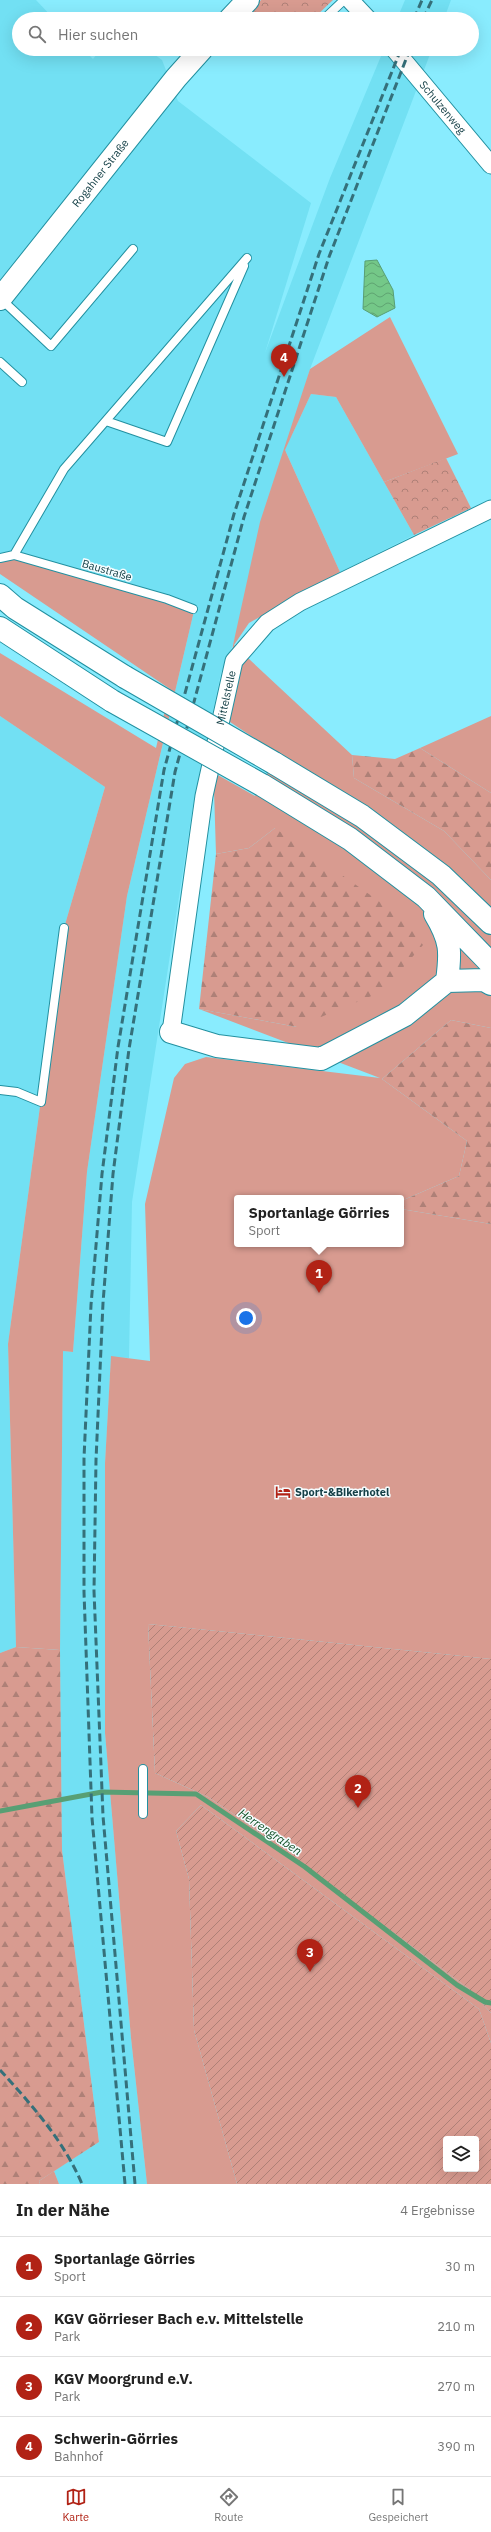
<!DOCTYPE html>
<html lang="de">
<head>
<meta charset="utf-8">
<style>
	body { margin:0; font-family:"IBM Plex Sans",sans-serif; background:#f6f6f6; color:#222 }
	.controls { position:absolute; right:12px; bottom:12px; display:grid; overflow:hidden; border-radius:4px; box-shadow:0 4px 16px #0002 }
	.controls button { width:36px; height:36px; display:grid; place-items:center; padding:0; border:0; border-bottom:1px solid #e0e0e0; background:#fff; color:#222; font:20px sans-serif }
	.you { position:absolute; left:246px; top:1318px; width:14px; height:14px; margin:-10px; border:3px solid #fff; border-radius:50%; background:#1a73e8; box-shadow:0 0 0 6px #1a73e833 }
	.badge { display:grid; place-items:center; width:26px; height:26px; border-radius:50%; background:#b12215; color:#fff; font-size:13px; font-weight:700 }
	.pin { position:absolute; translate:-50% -33px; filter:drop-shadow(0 1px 2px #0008) }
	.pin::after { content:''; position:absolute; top:21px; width:14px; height:12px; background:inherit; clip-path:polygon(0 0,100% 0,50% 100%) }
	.popup { position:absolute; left:234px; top:1195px; width:170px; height:52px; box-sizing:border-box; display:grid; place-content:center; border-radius:4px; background:#fff; filter:drop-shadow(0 1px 3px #0005); font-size:13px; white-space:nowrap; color:#767676 }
	.popup b { font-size:15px; color:#222 }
	.popup::after { content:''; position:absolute; left:50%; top:100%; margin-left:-8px; border:8px solid transparent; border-top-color:#fff }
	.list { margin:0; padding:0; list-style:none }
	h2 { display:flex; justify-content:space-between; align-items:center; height:52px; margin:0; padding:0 16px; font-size:17px }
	h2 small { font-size:13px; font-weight:400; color:#767676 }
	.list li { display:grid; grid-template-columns:26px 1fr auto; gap:12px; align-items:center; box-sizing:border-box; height:60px; padding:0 16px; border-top:1px solid #e0e0e0 }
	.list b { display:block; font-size:15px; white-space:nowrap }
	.list p { margin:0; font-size:13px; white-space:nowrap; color:#767676 }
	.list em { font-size:13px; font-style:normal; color:#767676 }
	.icon { flex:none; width:22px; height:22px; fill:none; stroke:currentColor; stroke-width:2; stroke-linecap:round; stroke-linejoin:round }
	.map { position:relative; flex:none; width:491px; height:2184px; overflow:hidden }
	.search { position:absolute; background:#fff; box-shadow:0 4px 16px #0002; left:12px; right:12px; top:12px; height:44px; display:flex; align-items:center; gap:10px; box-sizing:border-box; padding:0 14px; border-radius:22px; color:#767676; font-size:15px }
	.sheet { height:292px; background:#fff }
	nav { display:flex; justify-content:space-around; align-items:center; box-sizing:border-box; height:56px; border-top:1px solid #e0e0e0; background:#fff; font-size:11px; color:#767676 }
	nav a { display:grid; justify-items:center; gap:2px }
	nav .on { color:#b12215 }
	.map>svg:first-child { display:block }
</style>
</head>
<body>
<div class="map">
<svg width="491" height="2184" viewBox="0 0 491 2184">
	<defs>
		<pattern id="forest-firs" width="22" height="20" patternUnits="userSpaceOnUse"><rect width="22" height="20" fill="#d89b90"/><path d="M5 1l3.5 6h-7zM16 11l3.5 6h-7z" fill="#ae8077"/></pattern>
		<pattern id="park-crowns" width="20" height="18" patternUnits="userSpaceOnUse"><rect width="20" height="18" fill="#d89b90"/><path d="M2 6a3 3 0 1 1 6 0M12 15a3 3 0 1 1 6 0" fill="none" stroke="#ae8077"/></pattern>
		<pattern id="garden-furrows" width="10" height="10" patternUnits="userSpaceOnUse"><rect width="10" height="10" fill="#d89b90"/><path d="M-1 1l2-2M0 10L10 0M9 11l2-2" fill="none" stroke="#ae8077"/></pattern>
		<pattern id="water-waves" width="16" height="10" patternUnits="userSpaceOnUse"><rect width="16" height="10" fill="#74c888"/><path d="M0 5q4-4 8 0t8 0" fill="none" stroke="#5ea471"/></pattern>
	</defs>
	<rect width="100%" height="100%" fill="#89ecfe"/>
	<path fill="#72e0f3" d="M0,0H36L54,19H19V49H83L93,59L101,49H147L162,60L178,101L311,203L265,353L330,178L384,49H432L310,369L290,439L311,394L336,397L414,535L340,572L286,452L233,645L221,673L193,806L132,1202L129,1358L111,1357L105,1463V1733L131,2038L147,2184H59L54,2171L99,2142L62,1850L60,1650L63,1351L73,1352L87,1172L127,896L194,611L16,558L0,562Z
		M405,0H451L444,19H397Z
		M0,716L105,787L64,928L8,1344L16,1647L0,1653Z"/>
	<path fill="#d89b90" d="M390,317L458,454L384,482L336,397L311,394L285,450L340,572L249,623L234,645L352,755L354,778L444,831L491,880V1028L451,1020L382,1079L467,1141L459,1176L401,1201V1198H237V1244H401V1209L491,1224V1659L148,1624L155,1773L208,1797L241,1819L469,1989L491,2013V2043L479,2009L201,1805L176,1831L189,1879L194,2030L237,2184H147L131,2038L105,1733V1463L111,1356L150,1361L145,1204L174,1078L185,1064L206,1057L380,1078L199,1009L297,1027L275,828L249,848L216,854L214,790L216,774L255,796L278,754L224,718L233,645L260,522L310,369Z
		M16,558L194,611L127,896L87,1172L73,1352L63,1351L60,1650L16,1647L8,1344L64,928L105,787L0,716V653L156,748L170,689L0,574V562Z
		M491,716V793L420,748Z
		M54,2171L59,2184H40L39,2181Z"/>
	<path fill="url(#forest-firs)" d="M420,748L491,793V880L444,831L354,778L352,755L395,759Z
		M275,828L403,918L423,945L381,992L297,1027L199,1009L216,854L249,848Z
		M451,1020L491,1028V1224L401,1209V1201L459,1176L467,1141L382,1079Z
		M16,1647L60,1650L62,1850L99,2142L39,2181L40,2184H0V1653Z"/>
	<path fill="url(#park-crowns)" d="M261,0H333L313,19H243Z
		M446,458L471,508L414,535L384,482Z"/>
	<path fill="url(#garden-furrows)" fill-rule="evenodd" d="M148,1624L491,1659V2013L469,1989L241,1819L208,1797L155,1773Z
		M201,1805L479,2009L491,2043V2184H237L194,2030L189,1879L176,1831ZM446,2139H476V2169H446Z"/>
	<path fill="url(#water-waves)" stroke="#589f74" d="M377,260L393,290L395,308L377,317L363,309L365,261Z"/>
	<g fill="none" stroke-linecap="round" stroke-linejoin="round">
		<path stroke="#589f74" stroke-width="5" d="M0,1811L102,1792L196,1794L305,1867L457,1985L485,2002L491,2003"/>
		<g stroke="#2290a0" stroke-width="10">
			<path id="lane" d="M324,19L344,0
				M1,299L51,346L133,249
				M0,362L22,382
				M106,421L167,442L244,266
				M14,555L167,599L193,609
				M0,558L14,555L64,469L247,258
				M0,1090L17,1092L41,1102L64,928
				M143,1769V1814"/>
		</g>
		<g stroke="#2290a0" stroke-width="19">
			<g id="street">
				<path d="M350,0L368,19"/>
				<path id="s1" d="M394,49L491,165"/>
				<path id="s2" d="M171,1032L204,796L234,661L267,623L300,602L491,509"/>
			</g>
		</g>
		<g stroke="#2290a0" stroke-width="24">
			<g id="secondary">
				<path d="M230,19L248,0"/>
				<path id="s3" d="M0,299L176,78L202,49"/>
			</g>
		</g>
		<g stroke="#2290a0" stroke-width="24">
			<path id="highway" d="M0,595L15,608L125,677
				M0,628L112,701
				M274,763L362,816L441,875L491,923
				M262,785L350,839L426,897L491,964
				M435,914C451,941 451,951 447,981
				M171,1032L217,1046L321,1059L405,1015L447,981L484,980L491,984"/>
		</g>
		<use href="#lane" stroke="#fff" stroke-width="8"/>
		<use href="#street" stroke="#fff" stroke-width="17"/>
		<use href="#secondary" stroke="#fff" stroke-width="22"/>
		<use href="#highway" stroke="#fff" stroke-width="22"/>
		<path stroke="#35707a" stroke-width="3" stroke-dasharray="8 4" stroke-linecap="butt" d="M414,19L422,0
			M423,19L432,0
			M0,2070C31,2104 64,2141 82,2184
			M125,2184L92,1818L84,1592V1458L91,1305L102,1174L118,1047L164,770L234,514L319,254L401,49
			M135,2184L103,1816L94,1591L96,1460L103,1303L113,1174L129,1049L175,772L244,517L329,257L410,49"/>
		<g stroke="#2290a0" stroke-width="24" stroke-linecap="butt">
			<path id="highway-bridge" d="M125,677L274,763
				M112,701L262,785"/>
		</g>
		<use href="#highway-bridge" stroke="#fff" stroke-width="22"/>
	</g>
	<defs>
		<g id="hotel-bare" transform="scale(1.2)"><path d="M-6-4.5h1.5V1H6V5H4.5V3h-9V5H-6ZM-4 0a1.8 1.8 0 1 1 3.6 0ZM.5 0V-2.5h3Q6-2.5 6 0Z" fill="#b12215" stroke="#f5fdff" stroke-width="2.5" paint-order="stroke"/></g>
	</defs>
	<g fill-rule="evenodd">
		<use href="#hotel-bare" x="283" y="1492"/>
	</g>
	<g text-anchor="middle" stroke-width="3" stroke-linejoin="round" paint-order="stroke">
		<g font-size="11" fill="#154047" stroke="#f5fdff">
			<text dy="4" stroke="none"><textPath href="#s1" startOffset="76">Schulzenweg</textPath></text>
			<text dy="4" stroke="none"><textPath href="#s3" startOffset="161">Rogahner Straße</textPath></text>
			<text transform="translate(107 570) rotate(16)" y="4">Baustraße</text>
			<text dy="4" stroke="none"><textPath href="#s2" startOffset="339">Mittelstelle</textPath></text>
		</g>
		<g font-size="11" font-weight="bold" fill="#154047" stroke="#f5fdff" text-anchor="start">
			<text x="295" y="1496">Sport-&amp;Bikerhotel</text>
		</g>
		<g font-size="12" font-style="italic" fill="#114f25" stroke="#f5fdff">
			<text transform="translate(270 1832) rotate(34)" y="4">Herrengraben</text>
		</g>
	</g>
</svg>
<div class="controls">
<button><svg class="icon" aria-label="layers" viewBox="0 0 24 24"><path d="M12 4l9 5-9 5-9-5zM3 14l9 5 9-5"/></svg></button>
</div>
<div class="you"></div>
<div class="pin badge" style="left:319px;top:1293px">1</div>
<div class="popup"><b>Sportanlage Görries</b>Sport</div>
<div class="pin badge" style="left:358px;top:1808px">2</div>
<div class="pin badge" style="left:310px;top:1972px">3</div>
<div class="pin badge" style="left:284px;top:377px">4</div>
<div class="search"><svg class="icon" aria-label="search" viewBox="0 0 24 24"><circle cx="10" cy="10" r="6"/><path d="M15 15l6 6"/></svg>Hier suchen</div>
</div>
<section class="sheet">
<h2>In der Nähe<small>4 Ergebnisse</small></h2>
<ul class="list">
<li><span class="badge">1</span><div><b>Sportanlage Görries</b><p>Sport</p></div><em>30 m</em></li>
<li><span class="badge">2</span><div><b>KGV Görrieser Bach e.v. Mittelstelle</b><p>Park</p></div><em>210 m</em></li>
<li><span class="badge">3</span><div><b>KGV Moorgrund e.V.</b><p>Park</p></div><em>270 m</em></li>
<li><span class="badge">4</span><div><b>Schwerin-Görries</b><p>Bahnhof</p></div><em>390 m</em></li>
</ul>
</section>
<nav>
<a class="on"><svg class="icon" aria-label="map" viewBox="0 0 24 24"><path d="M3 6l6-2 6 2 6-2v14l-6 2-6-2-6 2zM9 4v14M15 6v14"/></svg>Karte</a>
<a><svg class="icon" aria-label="directions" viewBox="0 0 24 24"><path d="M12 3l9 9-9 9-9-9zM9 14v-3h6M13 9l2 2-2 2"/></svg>Route</a>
<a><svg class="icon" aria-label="saved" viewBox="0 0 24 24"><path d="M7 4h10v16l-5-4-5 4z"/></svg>Gespeichert</a>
</nav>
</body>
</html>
